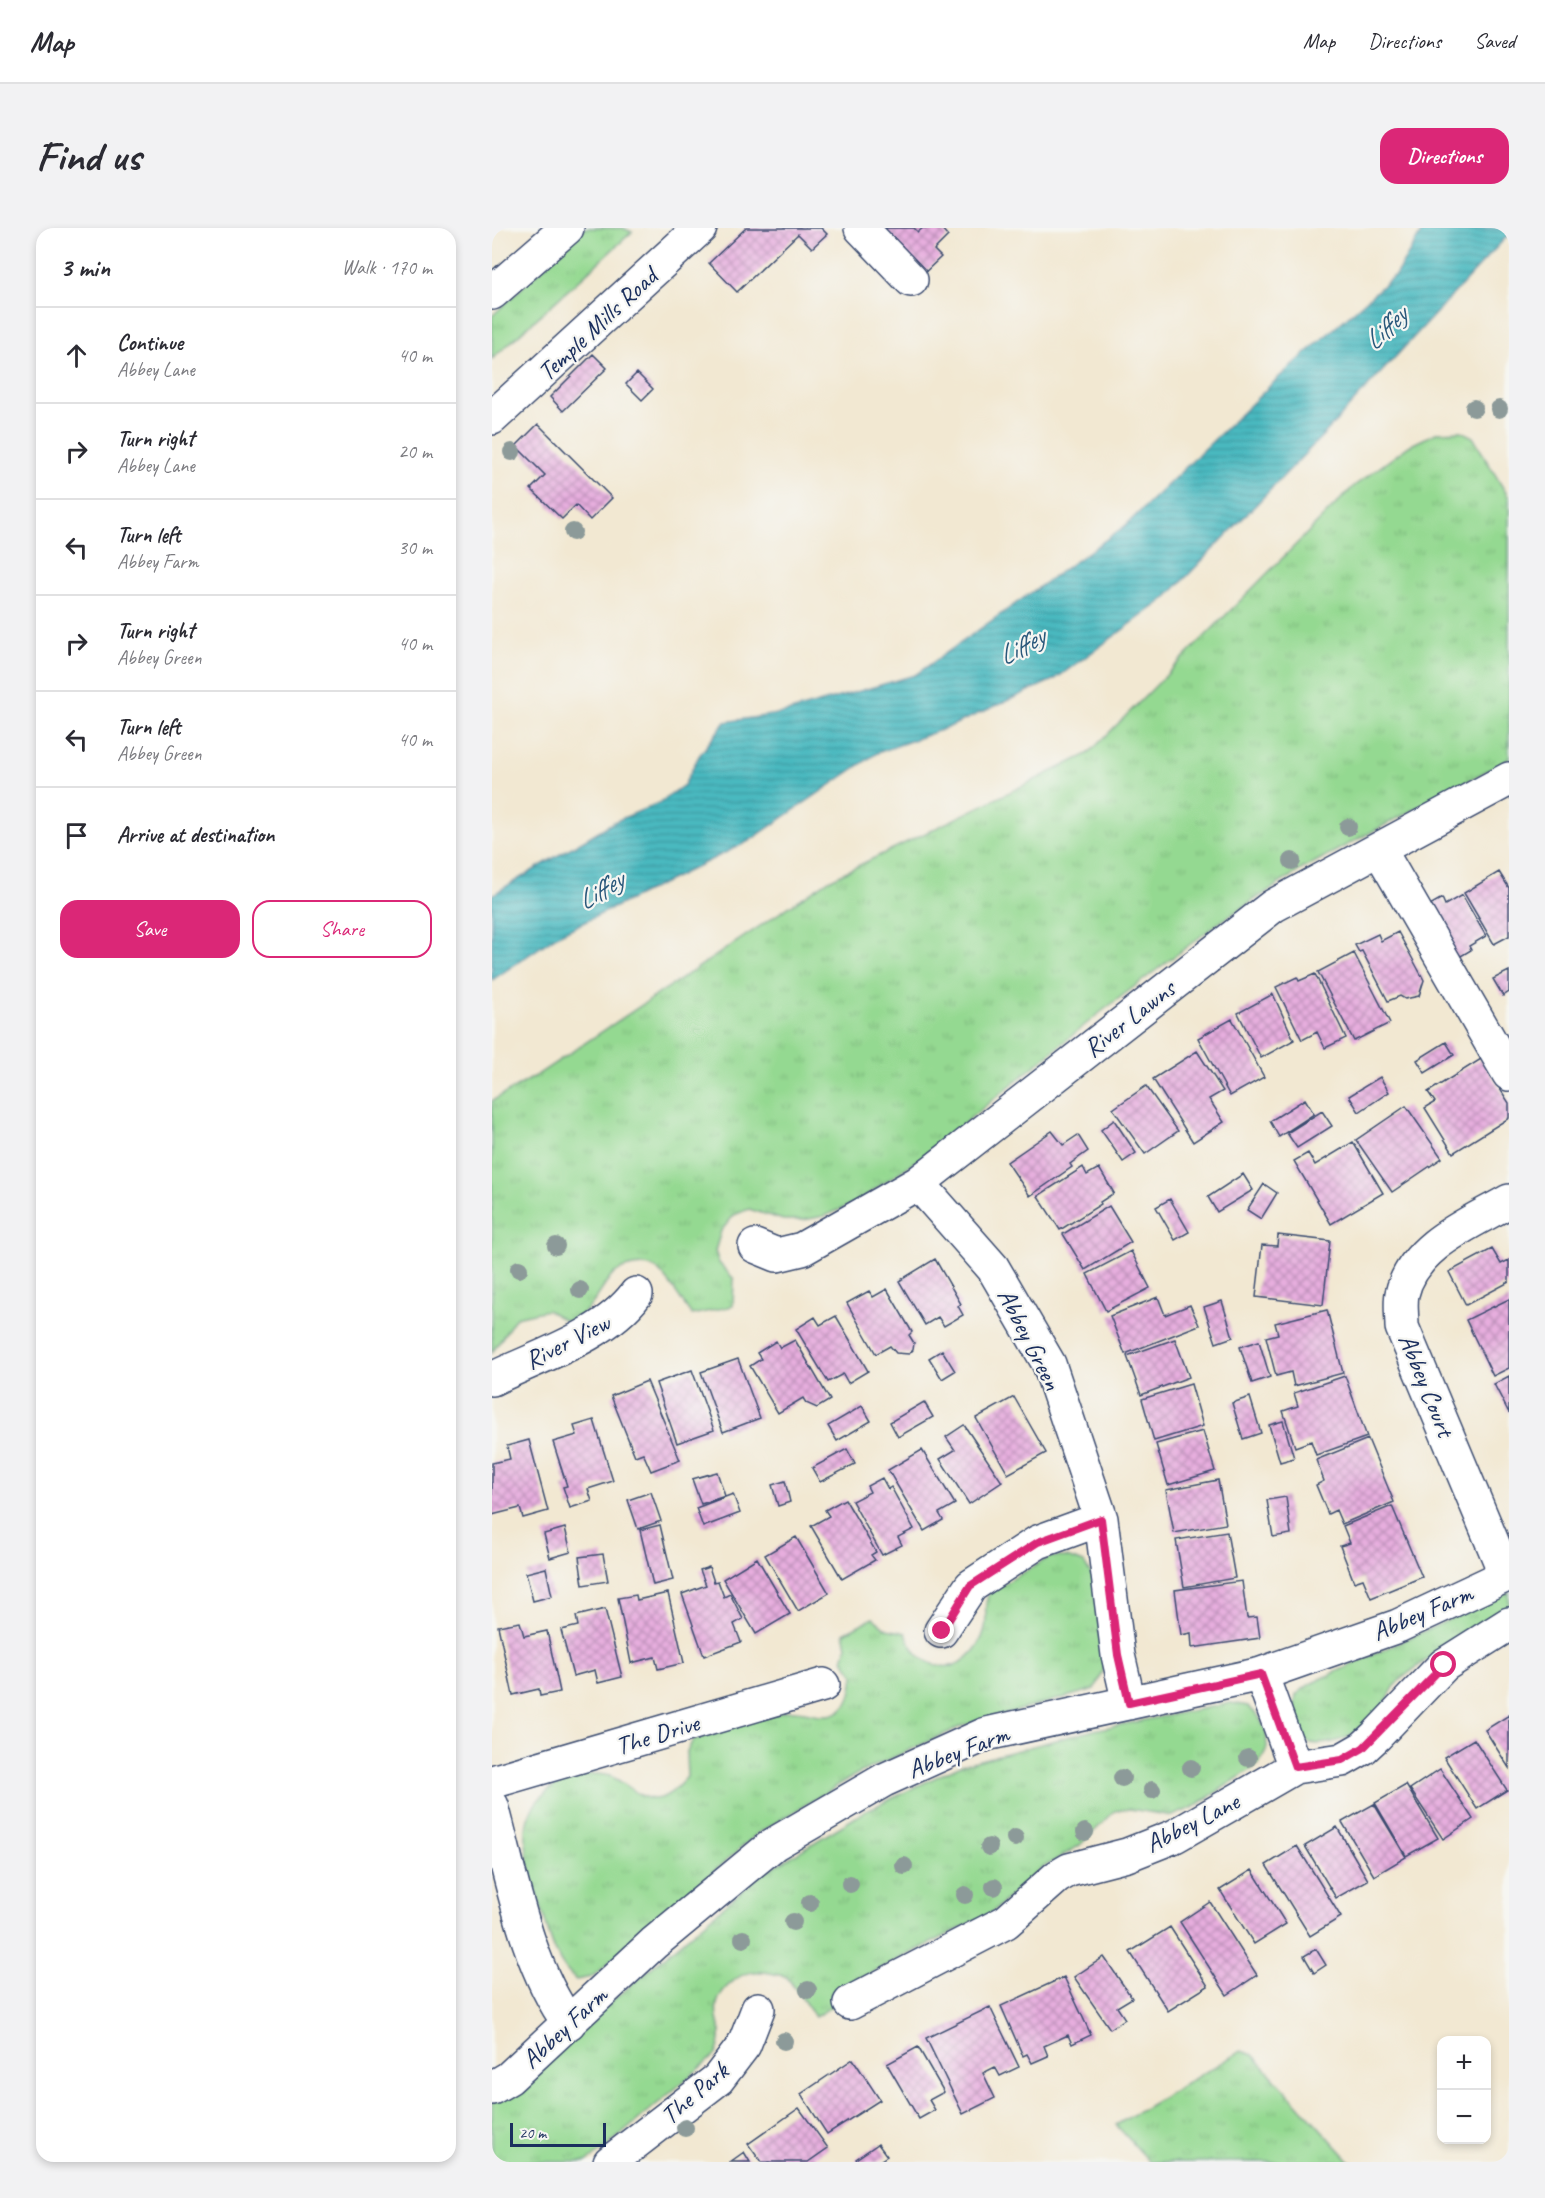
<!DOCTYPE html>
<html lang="en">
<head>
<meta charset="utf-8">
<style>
	body { margin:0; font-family:Caveat,sans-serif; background:#f2f2f3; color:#2b2b33 }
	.controls { position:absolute; right:18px; bottom:18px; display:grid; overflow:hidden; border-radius:12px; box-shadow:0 3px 9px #0003 }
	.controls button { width:54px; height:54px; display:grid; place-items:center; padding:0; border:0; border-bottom:2px solid #e1e1e2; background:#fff; color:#2b2b33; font:30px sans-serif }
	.scale { position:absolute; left:18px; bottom:15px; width:96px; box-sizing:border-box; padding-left:6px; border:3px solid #1b2f5e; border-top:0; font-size:16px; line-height:21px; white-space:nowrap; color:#1b2f5e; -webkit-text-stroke:4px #f6f6f2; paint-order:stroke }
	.stop { position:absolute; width:18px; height:18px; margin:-14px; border:4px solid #db2777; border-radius:50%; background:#fff }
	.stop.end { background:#db2777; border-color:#fff; box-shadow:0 2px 6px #0008 }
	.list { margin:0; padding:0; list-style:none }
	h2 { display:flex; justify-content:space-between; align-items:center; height:78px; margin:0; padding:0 24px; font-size:26px }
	h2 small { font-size:20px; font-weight:400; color:#7c7c81 }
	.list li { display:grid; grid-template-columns:39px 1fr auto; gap:18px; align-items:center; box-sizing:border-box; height:96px; padding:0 24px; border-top:2px solid #e1e1e2 }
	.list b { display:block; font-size:22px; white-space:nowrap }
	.list p { margin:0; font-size:20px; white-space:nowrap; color:#7c7c81 }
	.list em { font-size:20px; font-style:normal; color:#7c7c81 }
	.actions { display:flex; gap:12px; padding:18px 24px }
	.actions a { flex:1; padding:14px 0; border:2px solid #db2777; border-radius:18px; text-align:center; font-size:21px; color:#db2777 }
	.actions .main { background:#db2777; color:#fff }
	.icon { flex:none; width:33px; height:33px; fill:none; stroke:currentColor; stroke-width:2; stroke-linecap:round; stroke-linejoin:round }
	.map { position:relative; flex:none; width:1017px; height:1934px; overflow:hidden; border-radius:18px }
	header { display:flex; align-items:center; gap:36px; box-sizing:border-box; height:84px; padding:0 30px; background:#fff; border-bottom:2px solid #e1e1e2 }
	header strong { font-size:28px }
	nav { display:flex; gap:33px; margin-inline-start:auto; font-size:21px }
	.intro { display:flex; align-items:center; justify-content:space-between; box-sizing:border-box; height:144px; padding:0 36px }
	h1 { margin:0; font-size:42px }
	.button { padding:15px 27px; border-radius:18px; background:#db2777; color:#fff; font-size:21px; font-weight:700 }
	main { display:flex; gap:36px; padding:0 36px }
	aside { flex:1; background:#fff; border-radius:18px; box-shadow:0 3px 9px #0003 }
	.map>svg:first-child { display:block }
</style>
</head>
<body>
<header>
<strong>Map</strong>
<nav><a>Map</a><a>Directions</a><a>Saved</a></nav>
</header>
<div class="intro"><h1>Find us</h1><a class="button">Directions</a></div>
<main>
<aside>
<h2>3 min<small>Walk · 170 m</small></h2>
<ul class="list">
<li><svg class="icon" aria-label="ahead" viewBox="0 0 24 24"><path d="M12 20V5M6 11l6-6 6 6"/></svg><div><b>Continue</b><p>Abbey Lane</p></div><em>40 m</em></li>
<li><svg class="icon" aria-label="right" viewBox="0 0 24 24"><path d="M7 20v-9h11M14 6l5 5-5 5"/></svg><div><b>Turn right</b><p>Abbey Lane</p></div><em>20 m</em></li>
<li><svg class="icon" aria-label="left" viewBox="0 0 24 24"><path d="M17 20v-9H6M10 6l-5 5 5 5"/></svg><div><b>Turn left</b><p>Abbey Farm</p></div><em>30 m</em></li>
<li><svg class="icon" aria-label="right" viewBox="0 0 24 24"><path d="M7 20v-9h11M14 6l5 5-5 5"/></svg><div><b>Turn right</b><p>Abbey Green</p></div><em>40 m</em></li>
<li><svg class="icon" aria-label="left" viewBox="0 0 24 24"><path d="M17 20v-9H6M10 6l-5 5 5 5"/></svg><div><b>Turn left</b><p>Abbey Green</p></div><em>40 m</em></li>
<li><svg class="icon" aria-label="arrive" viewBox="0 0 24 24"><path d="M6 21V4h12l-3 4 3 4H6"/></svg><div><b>Arrive at destination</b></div></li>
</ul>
<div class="actions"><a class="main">Save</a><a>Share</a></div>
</aside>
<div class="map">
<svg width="1017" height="1934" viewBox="0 0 1017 1934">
	<defs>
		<pattern id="grass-tufts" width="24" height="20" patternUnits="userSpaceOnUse" patternTransform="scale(1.5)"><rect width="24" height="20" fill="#94d991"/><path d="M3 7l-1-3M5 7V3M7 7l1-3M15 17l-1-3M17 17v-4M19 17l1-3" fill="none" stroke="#7fbb7f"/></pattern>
		<pattern id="water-rules" width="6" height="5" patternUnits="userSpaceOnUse" patternTransform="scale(1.5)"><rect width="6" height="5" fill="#4ab9c0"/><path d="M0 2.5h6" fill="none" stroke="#3d979f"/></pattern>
		<pattern id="building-cross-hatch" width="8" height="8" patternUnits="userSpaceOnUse" patternTransform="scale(1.5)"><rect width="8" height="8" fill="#e7aede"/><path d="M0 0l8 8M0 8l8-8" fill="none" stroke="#ba8eb7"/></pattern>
	</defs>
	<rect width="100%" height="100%" fill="#f6f6f2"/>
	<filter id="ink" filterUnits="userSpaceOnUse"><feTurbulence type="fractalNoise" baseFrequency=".0167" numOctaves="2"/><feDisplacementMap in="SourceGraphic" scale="12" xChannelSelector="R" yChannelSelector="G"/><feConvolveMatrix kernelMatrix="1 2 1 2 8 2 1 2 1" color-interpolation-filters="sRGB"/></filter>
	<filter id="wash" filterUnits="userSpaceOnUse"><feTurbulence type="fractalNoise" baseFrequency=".008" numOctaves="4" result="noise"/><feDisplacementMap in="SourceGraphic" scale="24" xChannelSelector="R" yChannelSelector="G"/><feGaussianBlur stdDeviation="1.35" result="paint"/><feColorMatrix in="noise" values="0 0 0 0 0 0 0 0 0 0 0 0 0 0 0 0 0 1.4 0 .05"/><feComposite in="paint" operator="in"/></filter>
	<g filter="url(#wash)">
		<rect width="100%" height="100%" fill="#f2e8d2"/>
		<path fill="url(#grass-tufts)" stroke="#588478" stroke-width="1.5" d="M93,0H131L140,4L0,131V88Z
			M969,203L981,209L1017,270V531L810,641L725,696L609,784L438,923L363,975L333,988L311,992H291L257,981L242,987L229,1003L223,1023L227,1035L242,1051L241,1078L200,1087C189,1073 179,1054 166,1042C155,1033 127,1038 119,1049C105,1066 99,1088 74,1093L55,1082L24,1089L0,1125V873L42,849L337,652L596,526L862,258L917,218L946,204Z
			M558,1329H575L592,1335L603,1352L612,1441L603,1461L470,1498L365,1546L266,1605L100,1749L84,1752C61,1733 57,1703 48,1676C41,1652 33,1629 34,1604C34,1567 79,1541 113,1547C130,1549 143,1570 162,1571C176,1571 186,1558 195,1549L194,1526L201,1512C232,1503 264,1489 296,1483C315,1480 337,1497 353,1478C360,1470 361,1456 362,1446L351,1432L355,1418L352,1405L381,1390L395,1401L414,1405C420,1421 427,1432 444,1437C468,1444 488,1422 493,1400C496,1386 490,1377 498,1364Z
			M1017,1364V1384C979,1402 942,1425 909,1451C903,1456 899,1464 896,1470C882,1491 866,1509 841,1514C833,1516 821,1517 814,1513C798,1501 802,1485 804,1467L818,1456Z
			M739,1475L756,1478L767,1489L774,1503L775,1520L767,1536L754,1545L700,1580L680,1588L638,1581L623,1583L587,1618L550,1640L499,1685L339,1765L344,1776L323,1789L295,1749C273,1743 255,1739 238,1756C232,1761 227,1768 225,1776C221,1796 235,1800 224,1826L106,1926L94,1934H0V1875L270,1646L374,1583L469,1537L602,1502Z
			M749,1823L761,1827L859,1934H658L624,1897Z"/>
		<path fill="url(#water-rules)" stroke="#32748f" stroke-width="1.5" d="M932,0H1017V6L833,205L673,371L563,451L457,499L385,525L257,613L66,707L0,752V667L122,594L167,575L192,557L207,528L233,494L292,485L423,447L633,298L786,150L904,46Z"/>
		<g id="blocks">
			<path fill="url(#building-cross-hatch)" d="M254,0H329L335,6L320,20L306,6L245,64L217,35Z
				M381,0H422L426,4L431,0H449L456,8L442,22L449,29L427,50Z
				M101,126L115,140L71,183L58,169Z
				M145,145L161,161L150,172L134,156Z
				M46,196L120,270L98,292L84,277L70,291L39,261L53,247L24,218Z
				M1007,644L1017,660V708L1002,716L972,665Z
				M970,667L994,708L977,718L979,722L959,734L929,682L950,670L953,677Z
				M906,704L932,752L927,768L913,771L908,768L896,773L870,723L867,724L863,717L886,706L889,713Z
				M862,725L898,795L862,813L826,744Z
				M1017,743V764L1011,768L1001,751Z
				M823,746L854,810L833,820L825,804L810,812L784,759L805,749L807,753Z
				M781,766L802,812L769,830L746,785Z
				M740,791L772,849L738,868L706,810Z
				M954,814L962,827L933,845L925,832Z
				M705,823L731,863L717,871L732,894L701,914L661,851Z
				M989,831L1017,875V890L961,925L933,880L943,874L936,864Z
				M888,849L897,864L867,884L857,868Z
				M654,858L686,903L653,926L621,881Z
				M813,871L822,886L787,909L778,893Z
				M914,878L950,930L900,964L864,912Z
				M830,883L840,898L805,920L795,905Z
				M622,892L644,925L631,934L609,902Z
				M560,903L571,917L586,907L596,923L578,936L580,939L538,968L515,934Z
				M861,914L891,965L839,996L802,933L816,925L823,937Z
				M591,939L595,947L607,940L622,965L608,974L609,976L568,1002L546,968Z
				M751,946L761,962L725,984L716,969Z
				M772,956L785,965L769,991L755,982Z
				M678,971L697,1004L683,1012L664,979Z
				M617,978L639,1014L593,1042L571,1006Z
				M786,1007L838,1013L831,1077L764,1069L770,1017L785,1018Z
				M1000,1021L1009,1036L1017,1032V1054L974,1077L957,1044Z
				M639,1023L658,1060L614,1083L595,1046Z
				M443,1031L469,1076L466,1078L471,1087L452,1098L446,1089L433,1097L407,1053Z
				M395,1061L420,1104L417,1107L422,1115L421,1122L417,1126L404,1125L398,1118L384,1126L355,1075L377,1063L381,1069Z
				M666,1069L673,1087L698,1077L707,1097L633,1126L618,1088Z
				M1017,1071V1140L1001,1148L974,1092Z
				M730,1073L741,1109L724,1115L712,1079Z
				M835,1082L851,1145L802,1158L799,1144L784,1148L774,1109L786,1106L783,1095Z
				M344,1088L376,1143L356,1155L351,1146L336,1154L304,1101L323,1089L328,1097Z
				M683,1111L697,1149L649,1167L635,1128Z
				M303,1112L338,1172L325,1180L314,1175L311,1170L286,1185L258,1138L269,1131L265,1125L284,1113L288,1120Z
				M767,1113L778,1149L760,1155L748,1119Z
				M450,1122L463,1143L450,1151L437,1130Z
				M246,1131L268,1190L231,1204L209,1144Z
				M200,1142L222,1202L185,1215L164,1155Z
				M853,1148L875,1209L824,1227L819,1213L803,1219L791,1183L806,1178L802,1165Z
				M1017,1148V1185L1002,1156Z
				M155,1153L188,1232L159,1243L151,1225L143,1228L119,1168Z
				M699,1156L711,1198L662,1213L650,1171Z
				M522,1169L554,1225L516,1246L484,1190Z
				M758,1169L769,1205L751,1211L740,1175Z
				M432,1174L441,1189L406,1209L398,1194Z
				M370,1178L379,1193L345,1213L336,1198Z
				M102,1192L121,1253L96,1261L100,1273L78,1280L71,1259L75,1258L61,1214L85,1207L82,1198Z
				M791,1193L802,1230L788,1234L777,1197Z
				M472,1197L510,1254L477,1276L448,1231L463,1222L454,1209Z
				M711,1203L723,1243L676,1257L664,1216Z
				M876,1211L902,1274L850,1296L844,1282L836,1286L824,1257L832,1253L824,1232Z
				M37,1212L56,1283L31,1290L28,1280L0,1287V1235L18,1231L15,1218Z
				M355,1221L363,1236L328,1254L320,1240Z
				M430,1222L463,1276L447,1285L451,1292L432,1303L396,1242Z
				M225,1244L233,1268L209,1276L200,1251Z
				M390,1250L396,1261L399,1259L422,1301L406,1309L410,1317L390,1327L360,1273L378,1264L375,1258Z
				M726,1252L734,1296L682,1305L674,1262Z
				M293,1253L298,1274L286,1278L280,1257Z
				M159,1264L169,1293L146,1301L136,1272Z
				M241,1266L248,1285L211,1299L204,1280Z
				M794,1269L799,1306L781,1309L775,1272Z
				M353,1271L384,1324L379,1327L383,1332L350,1351L319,1298L337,1288L333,1282Z
				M900,1278L930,1349L879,1370L871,1351L862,1354L848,1318L858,1315L851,1298Z
				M168,1297L181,1352L161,1357L148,1302Z
				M73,1300L79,1324L58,1330L52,1306Z
				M735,1304L743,1350L692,1359L684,1312Z
				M304,1309L337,1365L306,1383L273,1327Z
				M111,1326L116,1353L91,1357L87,1329Z
				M265,1330L298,1386L264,1406L231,1351Z
				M217,1339L222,1354L226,1353L232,1369L238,1366L251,1391L242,1396L249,1414L212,1428L190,1366L214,1357L208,1342Z
				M54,1340L60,1368L41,1373L34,1345Z
				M750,1353L755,1390L765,1389L768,1410L700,1420L699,1405L689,1407L683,1362Z
				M176,1365L192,1435L166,1441L163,1429L139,1435L126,1370L144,1367L145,1372Z
				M113,1381L130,1449L106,1455L103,1442L81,1448L69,1402L86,1398L84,1388Z
				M28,1394L32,1408L55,1403L68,1464L48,1468L47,1461L21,1467L6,1398Z
				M1017,1487V1540L993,1502Z
				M982,1511L1015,1562L985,1581L952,1529Z
				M948,1541L981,1591L951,1611L918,1561Z
				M914,1557L946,1610L914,1628L883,1575Z
				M882,1576L914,1629L882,1648L850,1594Z
				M845,1599L876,1652L844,1670L813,1618Z
				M805,1618L849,1689L818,1708L774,1637Z
				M760,1642L794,1696L762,1716L728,1662Z
				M718,1674L765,1747L735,1767L688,1694Z
				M678,1699L716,1758L676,1783L638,1724Z
				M824,1721L834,1737L822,1745L812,1728Z
				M612,1729L640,1770L625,1779L633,1791L618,1801L582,1749Z
				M572,1749L599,1807L580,1816L576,1807L552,1818L556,1828L540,1835L535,1826L531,1828L509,1778Z
				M498,1779L527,1839L508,1848L503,1839L491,1845L503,1870L471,1886L434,1810Z
				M426,1819L452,1864L437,1872L443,1882L427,1891L395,1836Z
				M361,1831L388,1872L335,1906L309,1866Z
				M307,1880L336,1920L316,1934H269L256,1916Z
				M386,1916L395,1928L386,1934H366L364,1931Z
				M252,1924L258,1934H238Z"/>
		</g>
	</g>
	<g filter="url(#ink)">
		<use href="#blocks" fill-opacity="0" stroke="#3b4b6f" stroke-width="1.5"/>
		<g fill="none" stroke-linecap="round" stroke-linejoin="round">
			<g stroke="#3b4b6f" stroke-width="36">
				<path id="minor" d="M369,0L419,52
					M0,65L75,0
					M0,190L208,0
					M887,621L1017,846
					M426,955L501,1040L557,1136L609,1291L626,1427L637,1475
					M263,1018L285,1027L310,1021L426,955L781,678L1017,551
					M0,1151C47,1128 113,1108 144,1066
					M1014,1347L910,1099C910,1088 908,1076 910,1066C921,1017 979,995 1017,973
					M449,1403L479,1358L546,1314L609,1291
					M769,1446L803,1539
					M0,1554L331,1457
					M0,1578C19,1647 34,1737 77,1795
					M358,1775L514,1694L565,1649L577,1642L635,1627L683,1608L803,1539L850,1532L871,1520L884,1508L952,1437L1017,1396
					M0,1860L17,1850L162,1715L282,1616L392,1552L494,1506L769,1446L906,1398L1017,1346
					M118,1934L226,1851L252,1817L266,1781"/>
			</g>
			<use href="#minor" stroke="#fff" stroke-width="33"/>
		</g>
		<g fill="#8c9a99">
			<circle cx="982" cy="180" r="9"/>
			<circle cx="1007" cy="181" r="9"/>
			<circle cx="20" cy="224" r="9"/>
			<circle cx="81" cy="304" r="9"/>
			<circle cx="856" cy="599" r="9"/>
			<circle cx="800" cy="633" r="9"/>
			<circle cx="64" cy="1018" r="9"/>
			<circle cx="27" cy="1041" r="9"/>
			<circle cx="88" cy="1062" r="9"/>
			<circle cx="756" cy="1530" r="9"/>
			<circle cx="699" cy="1540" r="9"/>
			<circle cx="630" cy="1550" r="9"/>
			<circle cx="660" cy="1562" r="9"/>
			<circle cx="593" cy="1604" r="9"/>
			<circle cx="523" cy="1610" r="9"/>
			<circle cx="497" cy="1619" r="9"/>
			<circle cx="412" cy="1638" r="9"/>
			<circle cx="358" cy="1656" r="9"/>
			<circle cx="502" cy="1659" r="9"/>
			<circle cx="473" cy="1667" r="9"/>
			<circle cx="318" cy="1675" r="9"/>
			<circle cx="301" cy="1694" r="9"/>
			<circle cx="251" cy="1711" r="9"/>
			<circle cx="316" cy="1762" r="9"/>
			<circle cx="292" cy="1813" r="9"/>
			<circle cx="193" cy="1900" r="9"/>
		</g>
	</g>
	<g fill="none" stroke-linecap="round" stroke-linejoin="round" filter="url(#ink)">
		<path stroke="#db2777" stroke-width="8" d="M450,1403L478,1358L546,1314L609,1291L626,1427L637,1475L769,1446L803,1539L850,1532L871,1520L952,1437"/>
	</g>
	<g text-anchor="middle" stroke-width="4.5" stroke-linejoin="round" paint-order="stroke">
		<g font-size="26" fill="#1b2f5e" stroke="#f6f6f2">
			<text transform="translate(105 96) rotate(-43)" y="9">Temple Mills Road</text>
			<text transform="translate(637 790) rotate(-38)" y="9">River Lawns</text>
			<text transform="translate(538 1111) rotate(63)" y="9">Abbey Green</text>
			<text transform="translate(75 1113) rotate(-27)" y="9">River View</text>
			<text transform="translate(935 1157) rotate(68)" y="9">Abbey Court</text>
			<text transform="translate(930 1384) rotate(-23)" y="9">Abbey Farm</text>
			<text transform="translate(165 1506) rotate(-17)" y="9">The Drive</text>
			<text transform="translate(466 1523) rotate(-21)" y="9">Abbey Farm</text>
			<text transform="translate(700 1594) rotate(-27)" y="9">Abbey Lane</text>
			<text transform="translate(72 1799) rotate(-43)" y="9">Abbey Farm</text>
			<text transform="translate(202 1865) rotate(-41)" y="9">The Park</text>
		</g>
		<g font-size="27" font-style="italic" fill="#29587b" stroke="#f6f6f2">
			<text transform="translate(893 100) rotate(-44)" y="9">Liffey</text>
			<text transform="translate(529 418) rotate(-29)" y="9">Liffey</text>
			<text transform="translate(108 662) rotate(-31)" y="9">Liffey</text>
		</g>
	</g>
</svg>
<div class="controls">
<button>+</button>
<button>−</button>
</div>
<div class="scale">20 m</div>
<div class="stop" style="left:952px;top:1437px"></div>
<div class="stop end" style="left:450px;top:1403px"></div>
</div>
</main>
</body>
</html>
